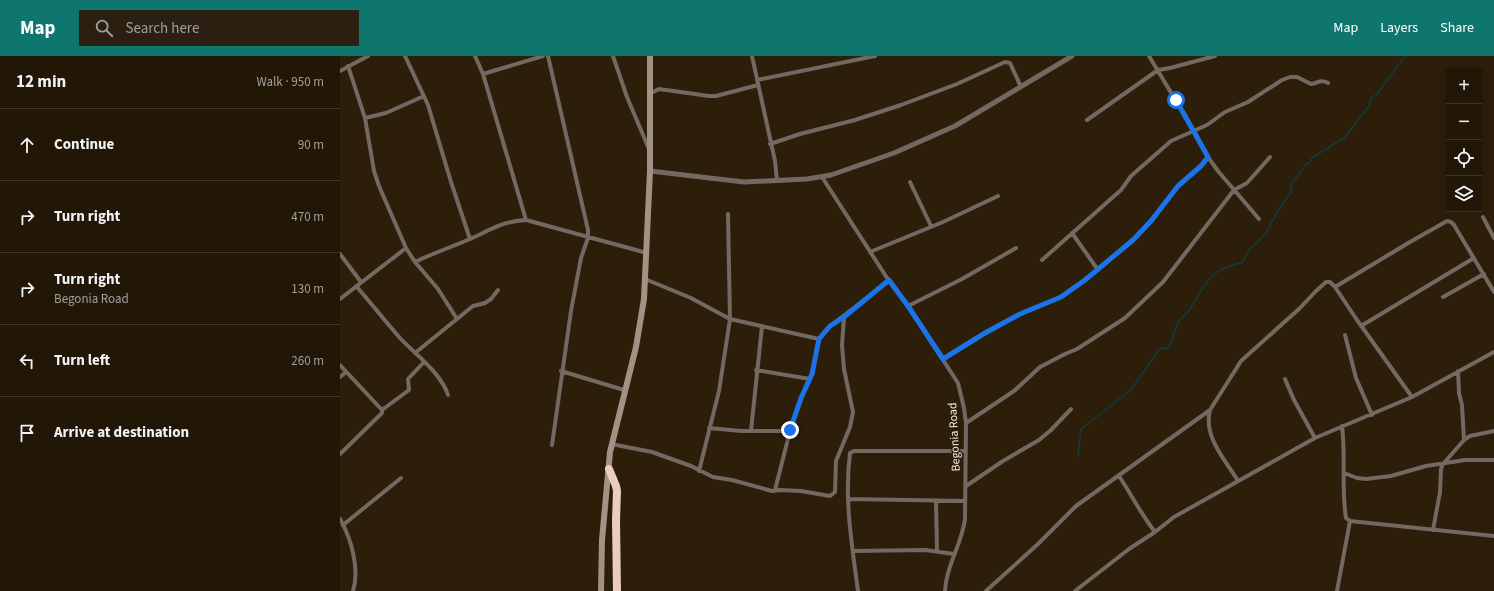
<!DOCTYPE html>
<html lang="en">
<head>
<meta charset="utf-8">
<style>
	body { margin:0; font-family:"Source Sans 3",sans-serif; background:#2a1f11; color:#f1f3f6 }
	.controls { position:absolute; right:12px; top:12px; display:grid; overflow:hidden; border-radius:0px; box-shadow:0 2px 10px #0003 }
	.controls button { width:36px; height:36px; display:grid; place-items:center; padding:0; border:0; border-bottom:1px solid #3f3528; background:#221607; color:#f1f3f6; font:20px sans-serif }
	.stop { position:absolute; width:12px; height:12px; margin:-9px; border:3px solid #1a73e8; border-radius:50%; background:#fff }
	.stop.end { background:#1a73e8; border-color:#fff; box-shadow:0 1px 4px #0008 }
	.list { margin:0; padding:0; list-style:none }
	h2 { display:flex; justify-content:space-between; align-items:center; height:52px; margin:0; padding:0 16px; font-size:17px }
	h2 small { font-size:13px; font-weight:400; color:#a29f9b }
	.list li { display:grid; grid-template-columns:26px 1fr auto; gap:12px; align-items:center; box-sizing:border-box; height:72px; padding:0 16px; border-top:1px solid #3f3528 }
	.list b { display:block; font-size:15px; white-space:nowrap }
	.list p { margin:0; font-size:13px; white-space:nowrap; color:#a29f9b }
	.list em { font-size:13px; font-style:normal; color:#a29f9b }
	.icon { flex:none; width:22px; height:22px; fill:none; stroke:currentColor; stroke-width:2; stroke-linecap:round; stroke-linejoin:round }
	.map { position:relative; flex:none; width:1154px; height:535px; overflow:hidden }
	header { display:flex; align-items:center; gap:24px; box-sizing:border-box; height:56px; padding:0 20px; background:#0f766e; color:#fff }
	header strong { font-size:19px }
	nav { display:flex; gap:22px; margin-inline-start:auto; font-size:14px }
	.search { width:280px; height:36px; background:#2a1f11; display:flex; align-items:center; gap:10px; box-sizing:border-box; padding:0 14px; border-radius:0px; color:#a29f9b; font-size:15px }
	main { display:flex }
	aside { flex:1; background:#221607 }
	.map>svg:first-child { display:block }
</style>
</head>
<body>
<header>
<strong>Map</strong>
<div class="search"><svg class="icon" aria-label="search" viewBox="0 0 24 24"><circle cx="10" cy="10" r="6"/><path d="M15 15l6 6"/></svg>Search here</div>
<nav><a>Map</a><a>Layers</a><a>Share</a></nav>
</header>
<main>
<aside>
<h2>12 min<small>Walk · 950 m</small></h2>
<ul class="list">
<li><svg class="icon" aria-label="ahead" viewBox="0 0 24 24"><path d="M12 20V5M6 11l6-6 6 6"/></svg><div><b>Continue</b></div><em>90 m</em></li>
<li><svg class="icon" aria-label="right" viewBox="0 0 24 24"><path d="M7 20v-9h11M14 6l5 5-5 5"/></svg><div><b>Turn right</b></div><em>470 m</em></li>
<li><svg class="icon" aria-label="right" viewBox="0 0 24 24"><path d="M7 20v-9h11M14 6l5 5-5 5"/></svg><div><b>Turn right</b><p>Begonia Road</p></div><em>130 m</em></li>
<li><svg class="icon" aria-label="left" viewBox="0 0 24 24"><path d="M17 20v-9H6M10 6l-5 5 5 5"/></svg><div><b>Turn left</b></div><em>260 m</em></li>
<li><svg class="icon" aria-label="arrive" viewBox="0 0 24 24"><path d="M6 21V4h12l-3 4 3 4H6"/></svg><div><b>Arrive at destination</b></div></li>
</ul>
</aside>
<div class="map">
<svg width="1154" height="535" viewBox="0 0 1154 535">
	<rect width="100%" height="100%" fill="#2d1e09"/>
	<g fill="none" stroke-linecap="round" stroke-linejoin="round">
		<path stroke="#103b42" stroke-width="1.5" d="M738,400L741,373L791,334L820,292L828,293C832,284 834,275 838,267C840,262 845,260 848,256C865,230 869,212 902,207L910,192L919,185L926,177L939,153L951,136C948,126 961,119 965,109L969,107L973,101L1004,82L1029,50L1031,42L1037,38L1065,0"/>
		<path stroke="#746862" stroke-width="4" d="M65,0L88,49L111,126L130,183
			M135,0L143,18L186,164
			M208,0L248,174V182L241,202L231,255L212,389
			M273,0L287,41L309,93
			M412,0L435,105L437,124
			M809,0L854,75L868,101L878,115L919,163
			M8,10L25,62L34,115L39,130L66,192L75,206L98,233L117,263
			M0,15L28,0
			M143,18L203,0
			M417,24L535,0
			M311,37L319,33L369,40H376L418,29
			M25,62L46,57L84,40
			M747,64L818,14L830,12L875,0
			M430,88L460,78L515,64L561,49L617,28L665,6L670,7L681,31
			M482,121L549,225L568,250L618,327L624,352L626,367L625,463C622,488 606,510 605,535
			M570,126L591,170
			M1143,161L1154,182
			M732,177L758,214
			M530,196L603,166L658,140
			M0,198L21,226
			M702,204L781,134L791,120L831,85L867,69L885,56L908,46L942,24L950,21H957L971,28C978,27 981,23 988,27
			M75,206C93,197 112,191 130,183C150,174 163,165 186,164L307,197
			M305,223L351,242L390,263L388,158
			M16,230C31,247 45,265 60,282C76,299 101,317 108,339
			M995,231L1070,186L1107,165L1111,166L1114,169L1154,236
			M1103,241L1144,218
			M0,243L66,192
			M568,250L622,223L676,192
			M1021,270L1134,202
			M1005,279L1016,322L1032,359
			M75,297L133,250L145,247L151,243L158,234
			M603,303L645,277L680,258L721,241L745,224L793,184L811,165L838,130L861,110L868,101
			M0,309L42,354V357L0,398
			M416,314L470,323
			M221,315L284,334
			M1118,315L1119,337L1122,349L1124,384
			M0,321L6,316
			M945,323L954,344L975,382
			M42,354L69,334L68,323L84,306
			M626,367L674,335L700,311L725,298L737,293L785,262L823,226L894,134L907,127L930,101
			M1002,370C1006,401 1001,432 1006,462L1010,465L1154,480
			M369,372L401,375H450
			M411,375L422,270
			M271,388L312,396L351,410L373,421L392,424L432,435L440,434L461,435L490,440L495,436L496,405L510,371L513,356L504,313L502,289L504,261
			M359,415L379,335L390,263L479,283
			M1004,417L1017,422L1026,423L1051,420L1086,410L1125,404H1154
			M779,420C791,438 801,458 815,476
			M898,425C885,403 863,381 870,354L901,305L960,252L975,236L986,226H990L995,231L1017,264L1072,341
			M626,430L663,405L699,384L711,374L731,353
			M435,434L450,375L461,343L472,318L479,283L490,270L549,225
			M508,443L625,445
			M596,445L597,494
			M0,463C11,482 20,513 13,535
			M3,469L61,422
			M1093,474L1100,436L1101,413L1103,408L1124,384L1130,380L1154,375
			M513,495L585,494L614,498
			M518,535C512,490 504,443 510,397L514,395H624
			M646,535L698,488L736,450L870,354
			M735,535L789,493L815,476L834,461L975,382L1072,341L1154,296
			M997,535L1010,465"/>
		<path stroke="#746862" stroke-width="5" d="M310,115L404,126L467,123L491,119L554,97L615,70L732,0"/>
		<path stroke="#a39186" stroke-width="6" d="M261,535L262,484L270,396L296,291L304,243L310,115V0"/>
		<path stroke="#eacdbc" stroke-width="8" d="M269,413L276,430L277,435L276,464L277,535"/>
	</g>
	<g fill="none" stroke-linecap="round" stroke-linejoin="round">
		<path stroke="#1a73e8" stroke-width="5" d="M450,374L461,342L472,318L479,283L490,270L504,261L549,224L568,250L603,303L645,277L680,258L721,241L745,224L793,184L811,165L838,130L861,110L868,101L836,44"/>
	</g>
	<g text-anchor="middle" stroke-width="3" stroke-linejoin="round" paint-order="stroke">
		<g font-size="12" fill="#f5ebdf" stroke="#2d1e09">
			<text transform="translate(614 381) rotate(-93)" y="4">Begonia Road</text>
		</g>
	</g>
</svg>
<div class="controls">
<button>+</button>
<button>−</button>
<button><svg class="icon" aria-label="locate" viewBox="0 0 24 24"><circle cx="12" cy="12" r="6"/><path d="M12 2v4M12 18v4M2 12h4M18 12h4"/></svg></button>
<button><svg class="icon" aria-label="layers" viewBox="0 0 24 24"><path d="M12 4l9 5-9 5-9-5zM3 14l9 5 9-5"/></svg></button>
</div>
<div class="stop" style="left:836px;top:44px"></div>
<div class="stop end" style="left:450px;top:374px"></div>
</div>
</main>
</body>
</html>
